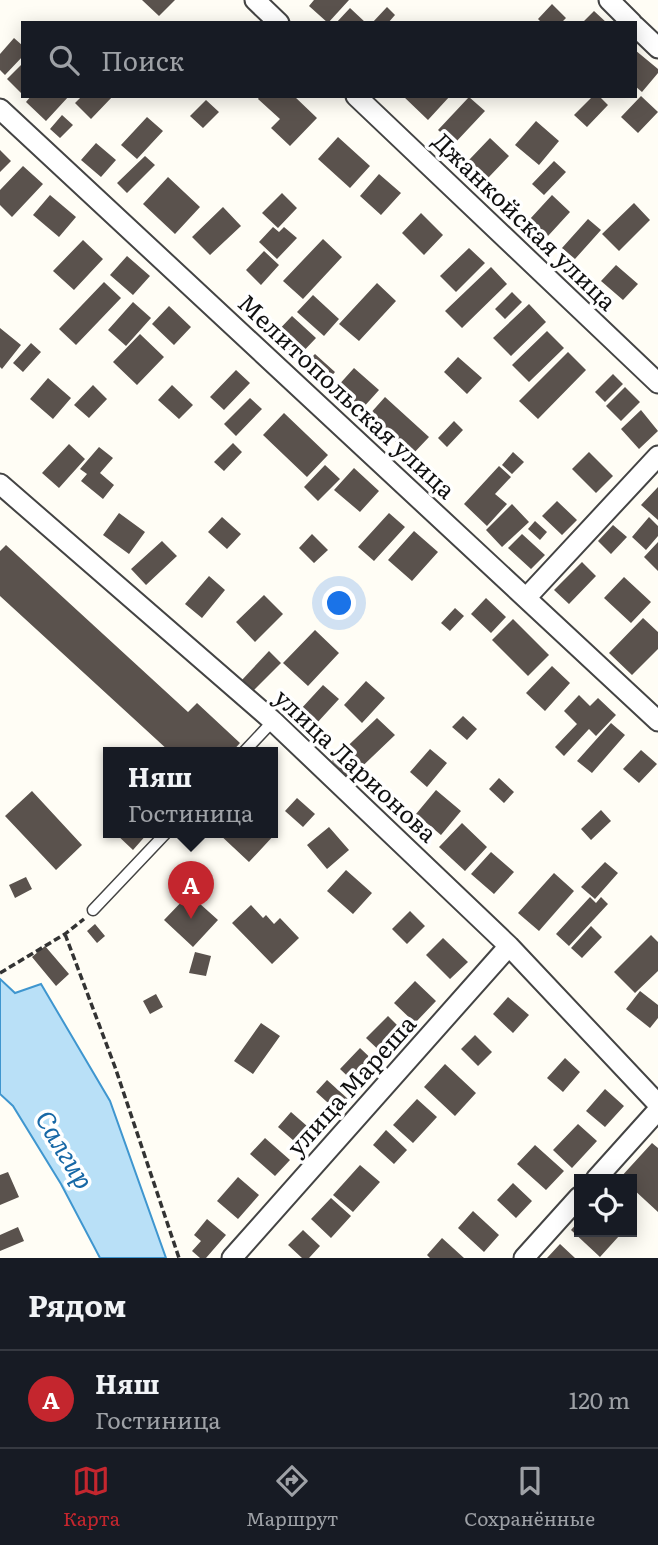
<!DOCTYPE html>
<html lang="ru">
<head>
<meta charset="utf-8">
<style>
	body { margin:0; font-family:Literata,serif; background:#20242c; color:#f1f3f6 }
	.controls { position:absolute; right:21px; bottom:21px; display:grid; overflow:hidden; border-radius:0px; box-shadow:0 4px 18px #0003 }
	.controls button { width:63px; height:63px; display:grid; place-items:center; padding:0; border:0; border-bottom:2px solid #363941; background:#171b24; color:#f1f3f6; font:35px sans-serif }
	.you { position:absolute; left:340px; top:604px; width:24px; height:24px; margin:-18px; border:5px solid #fff; border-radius:50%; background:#1a73e8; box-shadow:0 0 0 10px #1a73e833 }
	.badge { display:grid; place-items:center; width:46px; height:46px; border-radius:50%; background:#c4262e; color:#fff; font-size:23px; font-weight:700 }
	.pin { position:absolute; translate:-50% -58px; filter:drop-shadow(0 2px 4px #0008) }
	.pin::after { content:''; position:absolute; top:37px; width:24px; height:21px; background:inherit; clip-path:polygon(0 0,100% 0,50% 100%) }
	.popup { position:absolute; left:103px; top:747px; width:175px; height:91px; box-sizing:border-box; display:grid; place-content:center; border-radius:0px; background:#171b24; filter:drop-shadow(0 2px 5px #0005); font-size:23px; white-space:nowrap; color:#9ea1a6 }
	.popup b { font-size:26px; color:#f1f3f6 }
	.popup::after { content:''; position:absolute; left:50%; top:100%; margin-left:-14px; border:14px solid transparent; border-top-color:#171b24 }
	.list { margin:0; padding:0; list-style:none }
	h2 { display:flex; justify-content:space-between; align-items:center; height:91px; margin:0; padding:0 28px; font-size:30px }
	h2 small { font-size:23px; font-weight:400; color:#9ea1a6 }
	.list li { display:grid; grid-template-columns:46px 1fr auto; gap:21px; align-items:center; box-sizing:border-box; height:98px; padding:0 28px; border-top:2px solid #363941 }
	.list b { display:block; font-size:26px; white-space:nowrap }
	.list p { margin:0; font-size:23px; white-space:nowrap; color:#9ea1a6 }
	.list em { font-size:23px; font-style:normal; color:#9ea1a6 }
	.icon { flex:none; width:38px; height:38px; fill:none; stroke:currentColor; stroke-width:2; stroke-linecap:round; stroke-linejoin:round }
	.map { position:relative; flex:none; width:658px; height:1258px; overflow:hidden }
	.search { position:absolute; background:#171b24; box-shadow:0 4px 18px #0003; left:21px; right:21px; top:21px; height:77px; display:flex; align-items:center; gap:18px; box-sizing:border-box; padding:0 24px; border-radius:0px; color:#9ea1a6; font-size:26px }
	.sheet { height:189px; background:#171b24 }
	nav { display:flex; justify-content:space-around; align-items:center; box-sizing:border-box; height:98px; border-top:2px solid #363941; background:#171b24; font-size:19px; color:#9ea1a6 }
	nav a { display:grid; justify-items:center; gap:4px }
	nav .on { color:#c4262e }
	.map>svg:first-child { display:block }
</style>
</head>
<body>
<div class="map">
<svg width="658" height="1258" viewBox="0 0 658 1258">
	<rect width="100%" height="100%" fill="#fffdf5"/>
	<path fill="#b9e0f7" stroke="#3f96cf" stroke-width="2" d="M0,979L15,993L41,984L110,1101L166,1258H100L61,1184L13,1106L0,1094Z"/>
	<path fill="#5a524d" d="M142,0H175L159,16Z
		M314,0H349L328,23L309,6Z
		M552,4L566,18L561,23H542L538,19Z
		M387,7L395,15L388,23H372Z
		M350,8L366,23H336Z
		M594,11L607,23H582Z
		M14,38L23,46V56L5,75L0,70V54Z
		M635,50L658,69V73L642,92L635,86Z
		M23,63V95L7,79Z
		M31,96H69L46,121L26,102Z
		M82,96H113L91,119L75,103Z
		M260,96H294L317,118L290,146L271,128L280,119L258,99Z
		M403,96H450L428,120Z
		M593,96H599L608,105L587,127L574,115Z
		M641,96L658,112L638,133L621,117Z
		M469,97L485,111L454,144L438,130Z
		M206,100L219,112L203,128L190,116Z
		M62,115L73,125L60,138L50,129Z
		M147,117L163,131L137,159L121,145Z
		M536,121L559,141L539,165L515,145Z
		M338,137L370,166L350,188L318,159Z
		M490,138L509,156L488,178L469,160Z
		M96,143L116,160L101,177L81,160Z
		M0,150L11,161L0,172Z
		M145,156L155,165L127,193L117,183Z
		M554,161L566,172L544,195L532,184Z
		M23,166L43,184L12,217L0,205V190Z
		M379,174L401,193L381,215L360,196Z
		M168,177L200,207L175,234L143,204Z
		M497,192L510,204L501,213L488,201Z
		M282,193L297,208L278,228L262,213Z
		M50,195L76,217L59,237L33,215Z
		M552,195L570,212L548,236L530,219Z
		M634,203L650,220L619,251L602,234Z
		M223,207L241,226L210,255L192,237Z
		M421,213L443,235L424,255L402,233Z
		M588,219L601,230L575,259L562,248Z
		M273,227L279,232L284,227L297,238L277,259L259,242Z
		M323,239L342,257L303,299L283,281Z
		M83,240L103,259L74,290L53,271Z
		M469,248L485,263L456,292L440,276Z
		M264,251L279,265L261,285L246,270Z
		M127,256L150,276L133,295L110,275Z
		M616,265L638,284L623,300L601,281Z
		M491,267L507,284L462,328L445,311Z
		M104,282L121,298L76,345L59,329Z
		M377,283L396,301L359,341L339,324Z
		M512,292L522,302L505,319L495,309Z
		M313,295L339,319L324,336L297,312Z
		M133,302L151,318L126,346L108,330Z
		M529,304L546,322L511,356L493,338Z
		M169,306L191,327L174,345L152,324Z
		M292,316L316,338L297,358L273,336Z
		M0,328L21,345L2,369L0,367Z
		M547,331L564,348L529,382L512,365Z
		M140,334L164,357L137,385L113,362Z
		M31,343L41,352L23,372L13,363Z
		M568,352L586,370L538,419L519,401Z
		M315,354L335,372L323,386L302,367Z
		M458,357L482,378L467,394L444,372Z
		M354,368L379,390L361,410L336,388Z
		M236,370L250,383L224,410L210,397Z
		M613,374L623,384L605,402L595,392Z
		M48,378L71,398L53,419L30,399Z
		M93,385L107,399L89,418L74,405Z
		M172,385L193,405L179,419L158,400Z
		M625,387L640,402L621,421L606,406Z
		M385,397L429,437L411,456L368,416Z
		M250,398L262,409L236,436L224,424Z
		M641,410L658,431L639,449L621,429Z
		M284,413L328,455L307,477L263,435Z
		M454,421L463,430L447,447L438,438Z
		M233,443L242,452L224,471L214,462Z
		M69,444L85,459L59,488L42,473Z
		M99,447L113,458L100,473L114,485L103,499L81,481L87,474L80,469Z
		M513,452L524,462L512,474L502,465Z
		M589,452L613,476L596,493L572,469Z
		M325,465L340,479L318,501L304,487Z
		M499,466L511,477L495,494L507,504L487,526L464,504Z
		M354,468L379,491L360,512L334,490Z
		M658,487V520L641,505Z
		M557,501L577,520L562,535L542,516Z
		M512,504L529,522L502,547L486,530Z
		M119,513L145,532L129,554L103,535Z
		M389,513L405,527L374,561L358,547Z
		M222,517L241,534L227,549L208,532Z
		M649,517L658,526V536L646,550L632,537Z
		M535,521L547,532L540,540L528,529Z
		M613,525L627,537L611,554L598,541Z
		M414,531L438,552L412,581L388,560Z
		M312,534L328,550L314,563L299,548Z
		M522,534L545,555L531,569L508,548Z
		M162,541L177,556L146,585L131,569Z
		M658,542V571L644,557Z
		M6,545L188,712L197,703L240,743L231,753H167L169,751L0,596V551Z
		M582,562L596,576L569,604L554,590Z
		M209,576L225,590L202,618L185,604Z
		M624,577L651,602L631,623L604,598Z
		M264,595L283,614L255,642L236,622Z
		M486,598L506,617L491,633L471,614Z
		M455,608L464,616L450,631L441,623Z
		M643,618L658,632V649L632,675L609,653Z
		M513,619L549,655L528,676L492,640Z
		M315,630L339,653L308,686L283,663Z
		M269,651L281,663L252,692L241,681Z
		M552,666L570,683L545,711L526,693Z
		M366,681L385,698L362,723L344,705Z
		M323,685L339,699L316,724L300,710Z
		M579,695L590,706L598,698L616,715L596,736L589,729L564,756L555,747L577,724L564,711Z
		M463,716L477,729L467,740L452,727Z
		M377,718L395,735L349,779L332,761Z
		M611,723L625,735L592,773L577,761Z
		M430,749L447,763L427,787L410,772Z
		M641,750L657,764L639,783L623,769Z
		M499,778L514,792L504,803L489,789Z
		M436,790L461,811L441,835L416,814Z
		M32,791L82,845L56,870L5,816Z
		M297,798L315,814L303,827L285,811Z
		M601,810L611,821L591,840L581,829Z
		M462,823L487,847L465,871L439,847Z
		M329,827L349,850L327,869L307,845Z
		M115,833H148L133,850Z
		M218,833H276L249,862Z
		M491,852L514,872L494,894L471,874Z
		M605,862L618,873L595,899L581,887Z
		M346,870L372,893L353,914L327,891Z
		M554,873L574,891L539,931L518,913Z
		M26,877L32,889L15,898L9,885Z
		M189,894L218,920L193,947L164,920Z
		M590,897L596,903L601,897L608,904L569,946L556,934Z
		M251,905L263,918L266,915L274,924L280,918L299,938L272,964L232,923Z
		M410,911L425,926L407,944L392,929Z
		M95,924L105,936L97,943L87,931Z
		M591,926L602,937L582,958L571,948Z
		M651,935L658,942V971L635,993L614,972Z
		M443,938L468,962L450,979L426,955Z
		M45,946L69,974L56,986L32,957Z
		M195,952L211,956L206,976L189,973Z
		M415,981L436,1001L415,1023L394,1003Z
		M640,991L658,1005V1018L650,1028L626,1009Z
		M156,994L163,1007L150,1014L143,1001Z
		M508,997L529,1015L513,1033L493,1014Z
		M388,1016L405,1033L384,1055L366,1038Z
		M261,1023L280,1036L253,1074L234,1061Z
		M475,1035L492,1052L478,1066L461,1049Z
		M360,1048L379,1066L359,1087L340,1069Z
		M565,1058L580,1072L563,1092L547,1078Z
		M445,1064L476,1093L455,1116L424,1087Z
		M327,1080L348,1099L337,1111L316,1092Z
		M605,1089L624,1106L605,1127L586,1111Z
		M417,1099L437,1117L413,1143L393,1125Z
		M291,1112L315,1133L302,1148L278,1127Z
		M578,1124L597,1141L572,1168L553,1150Z
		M386,1130L407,1150L394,1164L373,1145Z
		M265,1138L290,1160L275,1176L250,1154Z
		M652,1143L658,1148V1212L632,1188V1179L620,1178Z
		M535,1145L564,1171L546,1190L517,1164Z
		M360,1165L380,1182L353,1212L333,1195Z
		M8,1172L19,1197L0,1205V1175Z
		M238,1177L259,1195L238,1219L217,1201Z
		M513,1183L532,1201L516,1218L497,1200Z
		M331,1198L351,1216L331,1238L311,1219Z
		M473,1211L499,1235L484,1252L458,1228Z
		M207,1219L226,1235L206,1258H200L192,1251L201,1241L194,1235Z
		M579,1221V1232H614L619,1236L600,1257L571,1230Z
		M18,1227L24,1241L0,1251V1235Z
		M303,1230L320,1246L309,1258H302L288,1245Z
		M442,1238L464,1258H430L427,1255Z
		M560,1244L575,1258H547Z"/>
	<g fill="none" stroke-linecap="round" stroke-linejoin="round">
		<g stroke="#444" stroke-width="13">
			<path id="lane" d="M243,753L273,721
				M93,910L166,833"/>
		</g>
		<g stroke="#444" stroke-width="23">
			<path id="street" d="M255,0L279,23
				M609,0L632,23
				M635,26L658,48
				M356,96L658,383
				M0,109L658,721
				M0,484L273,721L509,946L658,1104
				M526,598L658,456
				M596,1179L658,1110
				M232,1258L509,946
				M524,1258L579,1197"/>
		</g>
		<path stroke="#333" stroke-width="3.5" stroke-dasharray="7 3.5" stroke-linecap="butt" d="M65,934L115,1067L179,1258
			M0,973L65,934L84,919"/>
		<use href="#lane" stroke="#fff" stroke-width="10"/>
		<use href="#street" stroke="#fff" stroke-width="19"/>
	</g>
	<g text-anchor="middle" stroke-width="7" stroke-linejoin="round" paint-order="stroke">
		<g font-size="24" fill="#111" stroke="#fff">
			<text transform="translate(524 222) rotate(44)" y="8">Джанкойская улица</text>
			<text transform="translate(346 397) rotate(43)" y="8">Мелитопольская улица</text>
			<text transform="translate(355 766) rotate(43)" y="8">улица Ларионова</text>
			<text transform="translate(352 1086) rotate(-48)" y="8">улица Мареша</text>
		</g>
		<g font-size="26" font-style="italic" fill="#1768a6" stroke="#fff">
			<text transform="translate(64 1150) rotate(59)" y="9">Салгир</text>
		</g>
	</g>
</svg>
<div class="controls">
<button><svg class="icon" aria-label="locate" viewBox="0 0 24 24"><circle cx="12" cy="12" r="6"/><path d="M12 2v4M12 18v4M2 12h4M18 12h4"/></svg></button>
</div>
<div class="you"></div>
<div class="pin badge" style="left:191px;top:919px">A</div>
<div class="popup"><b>Няш</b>Гостиница</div>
<div class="search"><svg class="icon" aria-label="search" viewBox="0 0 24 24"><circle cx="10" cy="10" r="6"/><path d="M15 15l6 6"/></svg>Поиск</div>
</div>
<section class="sheet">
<h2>Рядом<small></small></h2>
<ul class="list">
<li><span class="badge">A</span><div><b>Няш</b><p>Гостиница</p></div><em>120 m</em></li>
</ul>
</section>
<nav>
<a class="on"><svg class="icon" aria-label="map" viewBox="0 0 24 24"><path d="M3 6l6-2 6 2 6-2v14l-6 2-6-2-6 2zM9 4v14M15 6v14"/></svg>Карта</a>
<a><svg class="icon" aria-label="directions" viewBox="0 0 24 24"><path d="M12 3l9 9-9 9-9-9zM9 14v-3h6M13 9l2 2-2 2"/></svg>Маршрут</a>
<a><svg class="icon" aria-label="saved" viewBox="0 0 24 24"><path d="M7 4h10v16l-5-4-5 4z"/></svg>Сохранённые</a>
</nav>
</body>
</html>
